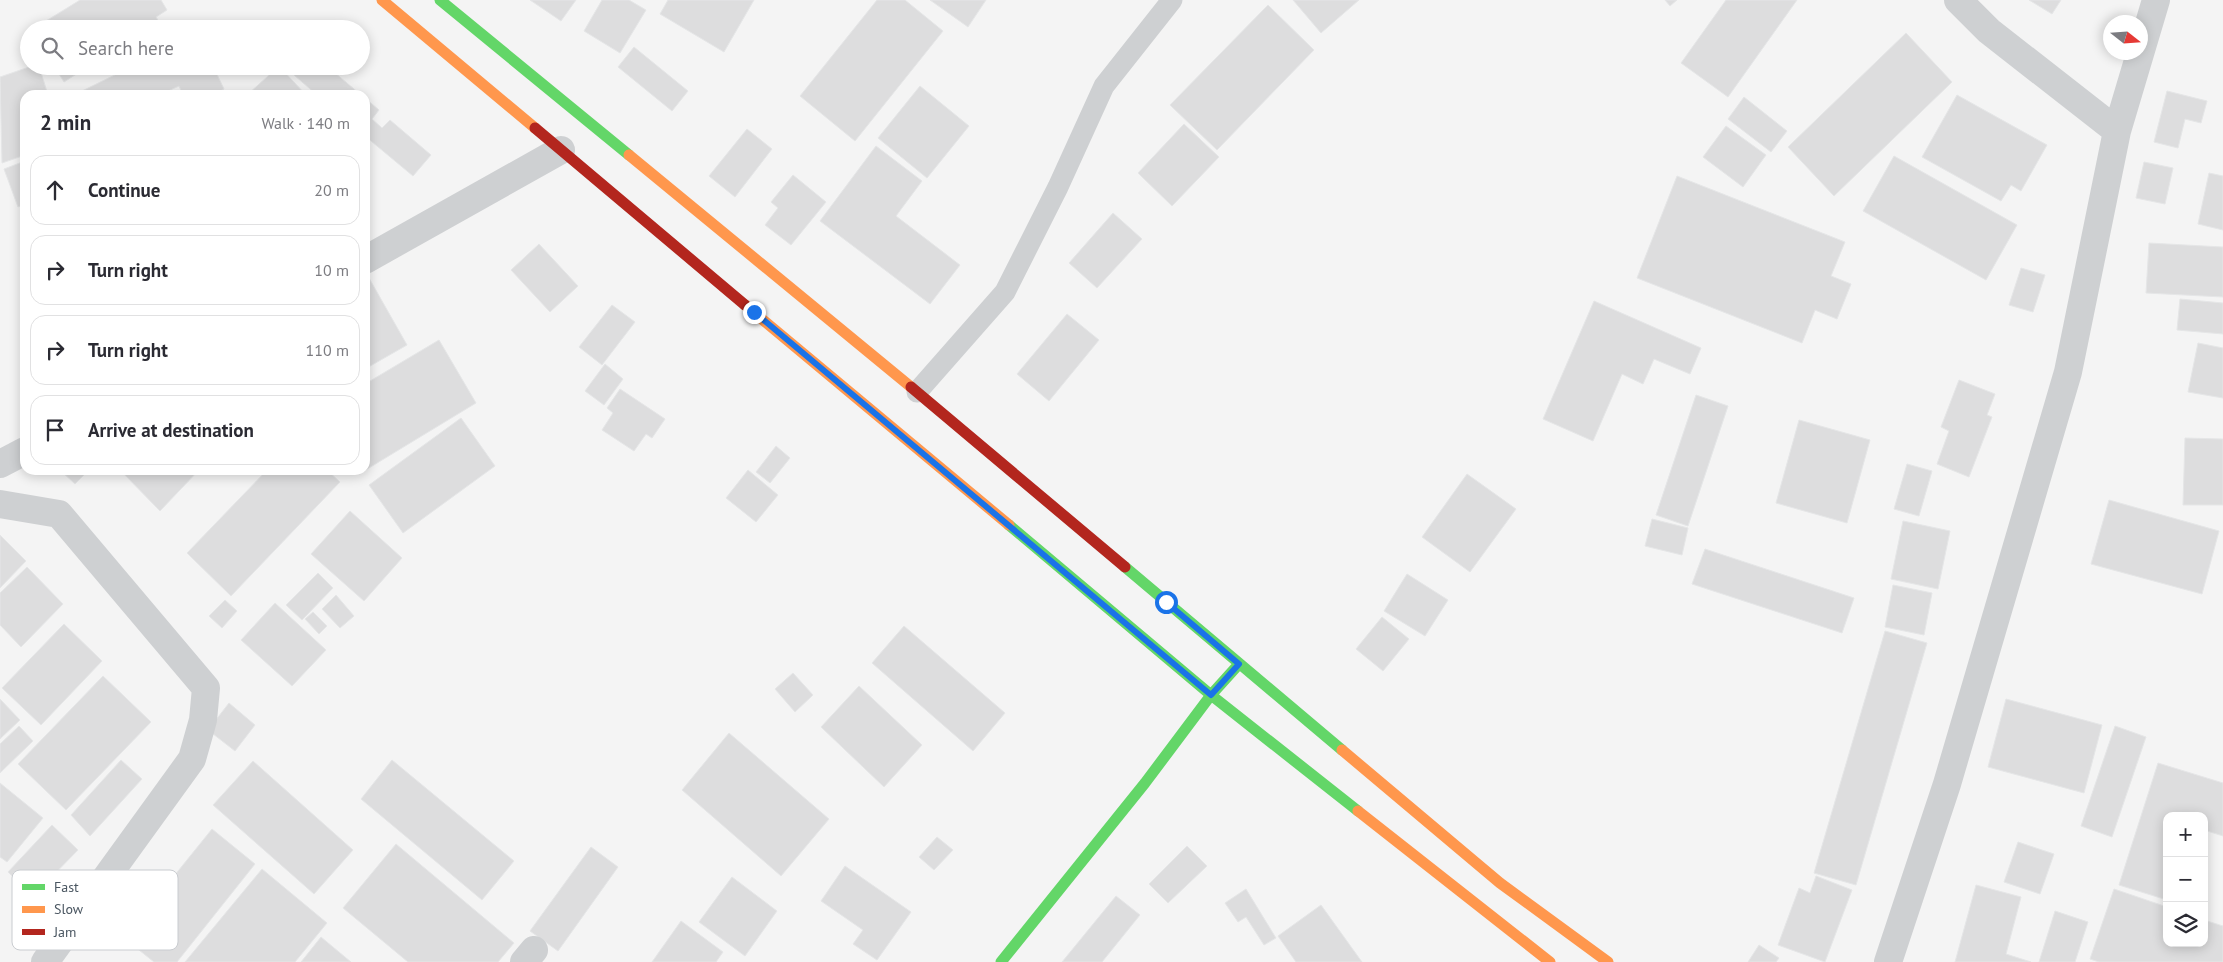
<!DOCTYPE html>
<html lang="en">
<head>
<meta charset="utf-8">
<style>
	body { margin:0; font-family:"PT Sans",sans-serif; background:#f2f2f3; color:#2b2b33 }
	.controls { position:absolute; right:15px; bottom:15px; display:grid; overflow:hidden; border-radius:10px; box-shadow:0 2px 12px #0003 }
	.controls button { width:45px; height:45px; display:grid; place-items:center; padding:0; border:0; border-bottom:1px solid #e1e1e2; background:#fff; color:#2b2b33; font:25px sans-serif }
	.compass { position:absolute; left:2103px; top:15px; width:45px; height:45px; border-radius:50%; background:#fff; box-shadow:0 2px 12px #0003; rotate:107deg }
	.stop { position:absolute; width:15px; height:15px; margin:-11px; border:4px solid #1a73e8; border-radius:50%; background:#fff }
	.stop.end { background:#1a73e8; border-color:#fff; box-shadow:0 1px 5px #0008 }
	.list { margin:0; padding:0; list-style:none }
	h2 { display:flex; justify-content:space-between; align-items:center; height:65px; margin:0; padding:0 20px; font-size:21px }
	h2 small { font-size:16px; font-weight:400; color:#7c7c81 }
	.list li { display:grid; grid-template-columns:32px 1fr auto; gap:15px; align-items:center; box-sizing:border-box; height:70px; margin:0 10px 10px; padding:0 10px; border:1px solid #e1e1e2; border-radius:15px }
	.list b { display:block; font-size:19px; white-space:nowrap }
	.list em { font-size:16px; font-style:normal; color:#7c7c81 }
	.icon { flex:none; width:28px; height:28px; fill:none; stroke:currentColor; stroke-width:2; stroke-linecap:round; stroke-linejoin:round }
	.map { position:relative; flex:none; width:2223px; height:962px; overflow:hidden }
	.search { position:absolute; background:#fff; box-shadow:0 2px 12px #0003; left:20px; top:20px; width:350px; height:55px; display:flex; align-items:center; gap:12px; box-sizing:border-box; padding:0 18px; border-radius:28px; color:#7c7c81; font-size:19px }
	.panel { position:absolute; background:#fff; box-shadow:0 2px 12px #0003; left:20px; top:90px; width:350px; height:385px; border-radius:15px }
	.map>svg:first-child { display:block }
</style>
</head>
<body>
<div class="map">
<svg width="2223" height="962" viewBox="0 0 2223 962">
	<rect width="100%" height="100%" fill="#f4f4f4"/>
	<path fill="#ddddde" stroke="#e5e6e7" d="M80,0H161L167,10L156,17L159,22L149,29H33Z
		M530,0H576L561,21Z
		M602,0H629L646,10L620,53L584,31Z
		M668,0H754L724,52L660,14Z
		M877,0H905L943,31L855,141L800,96Z
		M930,0H986L968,27Z
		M1293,0H1359L1321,33Z
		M1665,0H1677L1670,6Z
		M1726,0H1797L1728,97L1681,63Z
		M2029,0H2061L2052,14Z
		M1268,5L1314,50L1217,150L1170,105Z
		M1906,33L1952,82L1834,196L1788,147Z
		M634,47L688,91L672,111L618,67Z
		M32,66H39L48,95H25V155L2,163L0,77Z
		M54,66H89L64,82Z
		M133,66H213L224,89L213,95H183L179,86L168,91L170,95H74Z
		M279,66L306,95H247Z
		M301,66H327L361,95H317L294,75Z
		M920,86L969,126L927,178L878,138Z
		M2167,91L2207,101L2201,123L2185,119L2178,148L2154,142Z
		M1957,95L2047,145L2021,191L2011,185L2001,201L1922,157Z
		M1744,97L1787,131L1771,152L1728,119Z
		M365,98L379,110L372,119L382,128L390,120L431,155L413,176L365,136Z
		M1184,124L1219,157L1172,206L1138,173Z
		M1726,126L1766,155L1743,187L1703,157Z
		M747,129L772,149L735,197L709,176Z
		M876,146L922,181L896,216L960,265L930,304L820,221Z
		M1894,156L2017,225L1986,280L1863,211Z
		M25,161V204L18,207L4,169Z
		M2144,162L2173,168L2165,204L2136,198Z
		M2209,173L2223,176V230L2198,224Z
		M793,175L826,202L791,245L765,225L778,208L771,202Z
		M1677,176L1845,242L1831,276L1851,284L1837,319L1815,310L1802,343L1637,278Z
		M1113,213L1142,239L1097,288L1069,263Z
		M2149,243L2223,247V297L2146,293Z
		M539,244L578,286L550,312L511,270Z
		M2021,268L2045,275L2033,312L2009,305Z
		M369,278L407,345L365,369V281Z
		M2180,299L2223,303V334L2177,330Z
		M1594,301L1701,348L1690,374L1654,359L1643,384L1622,374L1593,441L1543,419Z
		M612,305L635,322L602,365L579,347Z
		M1067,314L1099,340L1049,401L1017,374Z
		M439,340L476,403L359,474L357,470H365V384Z
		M2198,343L2223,348V398L2188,392Z
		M605,364L623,379L604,405L585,391Z
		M1959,380L1995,394L1987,415L1992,417L1969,477L1937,464L1949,431L1941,427Z
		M620,389L665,419L652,438L646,434L634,451L602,430L613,413L607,408Z
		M1696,395L1728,406L1688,526L1656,515Z
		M461,418L495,466L403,533L369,485Z
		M1799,420L1870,440L1847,523L1776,503Z
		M2185,438L2223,439V505H2183Z
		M776,446L790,458L770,483L756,472Z
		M1907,464L1932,471L1919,516L1894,509Z
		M60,470H89L75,484Z
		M120,470H199L160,511Z
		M267,470H327L340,482L231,596L187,553Z
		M748,470L778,495L756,522L726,498Z
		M1467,474L1516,509L1470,572L1422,537Z
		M2109,500L2219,531L2202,594L2091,564Z
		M350,511L402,558L364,601L311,554Z
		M1652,519L1688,528L1682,555L1645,546Z
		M1903,521L1950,531L1938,589L1891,579Z
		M0,535L26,561L0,588Z
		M1705,549L1854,598L1842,633L1692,584Z
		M27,567L63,604L21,647L0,625V593Z
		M318,573L333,588L302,620L286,605Z
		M1407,574L1448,600L1425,636L1384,611Z
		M1893,585L1932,593L1924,635L1885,627Z
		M336,595L354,616L340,628L322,609Z
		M225,600L237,611L222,628L209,616Z
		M275,603L326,650L292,686L241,640Z
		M313,612L327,626L319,634L305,619Z
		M1382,617L1409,639L1383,671L1356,649Z
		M64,624L102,661L41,725L2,688Z
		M904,626L1005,713L973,751L872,663Z
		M1885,631L1927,643L1856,885L1814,873Z
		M793,673L813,695L795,712L775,689Z
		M103,676L151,722L66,810L18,764Z
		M859,686L922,745L884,787L821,727Z
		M0,699L20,720L0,739Z
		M2006,699L2102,725L2084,793L1988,767Z
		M229,703L255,725L235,751L208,730Z
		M19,726L33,741L0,773V744Z
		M2115,726L2146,737L2112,837L2081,826Z
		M729,733L829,819L781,876L682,790Z
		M121,760L142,779L90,836L71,815Z
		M392,760L514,861L482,900L361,799Z
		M253,761L353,850L314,894L213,805Z
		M2158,763L2223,783V836L2204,830V816H2167V900L2119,885Z
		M0,783L43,818L7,862L0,857Z
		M52,825L78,850L33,896L8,872Z
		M212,829L255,864L177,962H154L124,938Z
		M937,837L953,850L934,870L919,857Z
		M2018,842L2054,854L2040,894L2004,882Z
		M396,844L514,943L498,962H408L343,908Z
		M1187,846L1207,866L1168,903L1149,884Z
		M591,847L618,867L558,951L530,931Z
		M845,866L911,912L877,960L853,944L863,930L821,901Z
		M262,869L327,923L295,962H185Z
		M1816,876L1852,890L1825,962L1778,945L1799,888L1810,893Z
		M732,877L777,911L745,956L699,922Z
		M1976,885L2021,897L2006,954L2031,962H1955Z
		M1246,889L1276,938L1264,945L1246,917L1238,922L1225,903Z
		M2114,889L2167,907V943H2204V920L2223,926V962H2099L2090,959Z
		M1116,896L1140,915L1102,962H1062Z
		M1321,905L1362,962H1296L1278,936Z
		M2055,911L2088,922L2075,962H2039Z
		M681,921L723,952L716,962H652Z
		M321,937L351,962H301Z
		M1759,945L1779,958L1776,962H1748Z"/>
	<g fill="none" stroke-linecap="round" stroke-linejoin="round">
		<path stroke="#ced0d2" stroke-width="21" d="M917,392L1005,292L1058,187L1104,86L1172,0"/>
		<path stroke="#ced0d2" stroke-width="28" d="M1958,0L1989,31L2117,131
			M365,260L561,150
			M0,464L25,451
			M0,504L59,514L206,688L203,720L192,759L45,962
			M524,962L534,950
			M1888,962L1947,784L2068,372L2117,131L2156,0"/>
		<path stroke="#63d668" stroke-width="11" d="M440,0L629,155
			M1009,525L1211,695L1358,811
			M1125,567L1342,750
			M1001,962L1145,783L1211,695L1239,664"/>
		<path stroke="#ff974d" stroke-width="11" d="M382,0L535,128
			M629,155L911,387
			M745,305L1009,525
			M1342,750L1500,883L1608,962
			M1358,811L1550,962"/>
		<path stroke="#b3261e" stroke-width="11" d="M535,128L745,305
			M911,387L1125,567"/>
	</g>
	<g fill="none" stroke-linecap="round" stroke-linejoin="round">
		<path stroke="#1a73e8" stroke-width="6" d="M754,312L1211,695L1239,664L1166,602"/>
	</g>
	<rect x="12" y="870" width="166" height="80" rx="8" fill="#fff" stroke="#c9ccd0" stroke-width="1"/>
	<rect x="22" y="884" width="23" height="6" fill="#63d668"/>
	<rect x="22" y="906" width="23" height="7" fill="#ff974d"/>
	<rect x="22" y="929" width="23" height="6" fill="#b3261e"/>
	<g font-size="14" fill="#4a5661">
		<text x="54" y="892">Fast</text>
		<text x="54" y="914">Slow</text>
		<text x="54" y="937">Jam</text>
	</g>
</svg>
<div class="controls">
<button>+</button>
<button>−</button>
<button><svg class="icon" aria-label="layers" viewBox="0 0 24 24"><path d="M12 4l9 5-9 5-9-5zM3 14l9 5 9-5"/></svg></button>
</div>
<svg class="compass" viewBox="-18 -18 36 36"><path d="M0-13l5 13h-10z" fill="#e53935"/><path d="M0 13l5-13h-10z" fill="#7c7c81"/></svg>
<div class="stop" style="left:1166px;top:602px"></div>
<div class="stop end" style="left:754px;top:312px"></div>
<div class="search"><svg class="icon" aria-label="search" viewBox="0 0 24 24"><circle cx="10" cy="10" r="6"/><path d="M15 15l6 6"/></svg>Search here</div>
<section class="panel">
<h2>2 min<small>Walk · 140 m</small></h2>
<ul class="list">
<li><svg class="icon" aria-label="ahead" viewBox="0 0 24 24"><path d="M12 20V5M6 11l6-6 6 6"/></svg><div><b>Continue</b></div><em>20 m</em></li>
<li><svg class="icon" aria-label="right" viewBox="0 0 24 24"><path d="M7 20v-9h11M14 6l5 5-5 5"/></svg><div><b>Turn right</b></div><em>10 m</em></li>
<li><svg class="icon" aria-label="right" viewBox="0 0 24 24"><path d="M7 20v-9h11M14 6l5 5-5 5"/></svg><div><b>Turn right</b></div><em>110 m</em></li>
<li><svg class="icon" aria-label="arrive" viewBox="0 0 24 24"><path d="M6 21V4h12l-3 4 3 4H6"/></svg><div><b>Arrive at destination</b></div></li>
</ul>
</section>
</div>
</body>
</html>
